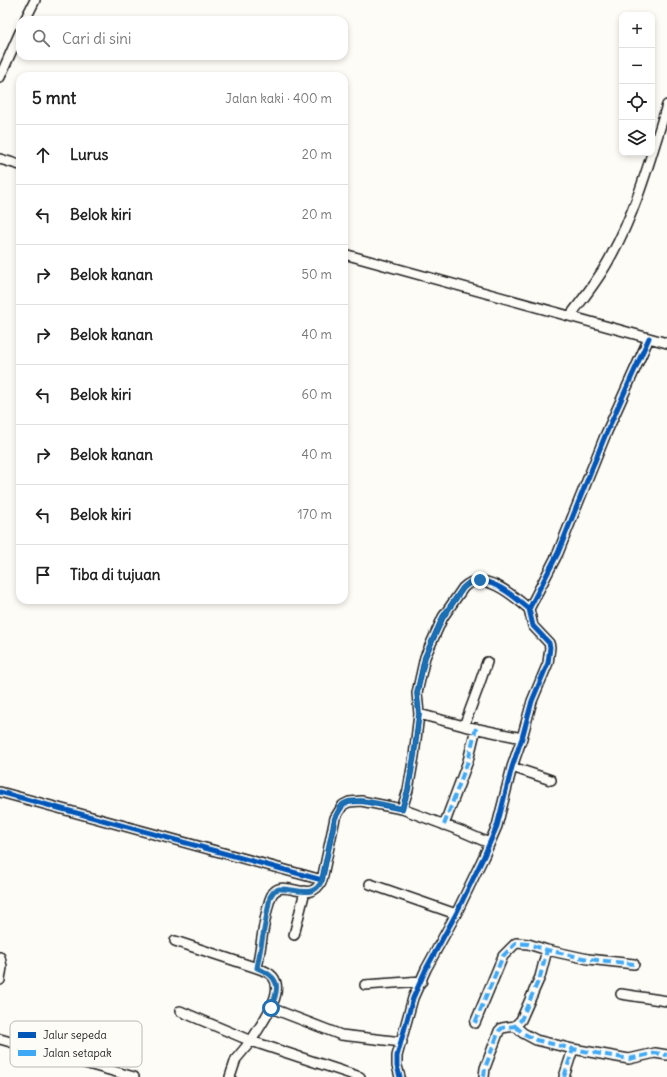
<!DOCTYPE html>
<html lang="id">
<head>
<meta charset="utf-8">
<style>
	body { margin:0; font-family:Delius,sans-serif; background:#f2f2f2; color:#222 }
	.controls { position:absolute; right:12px; top:12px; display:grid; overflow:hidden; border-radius:8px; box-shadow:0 2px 6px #0003 }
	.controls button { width:36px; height:36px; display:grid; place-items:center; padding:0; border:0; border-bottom:1px solid #e0e0e0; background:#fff; color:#222; font:20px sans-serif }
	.stop { position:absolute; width:12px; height:12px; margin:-9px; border:3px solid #1f6fb2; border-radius:50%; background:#fff }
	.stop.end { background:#1f6fb2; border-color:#fff; box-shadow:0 1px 4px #0008 }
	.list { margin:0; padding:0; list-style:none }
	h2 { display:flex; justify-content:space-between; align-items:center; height:52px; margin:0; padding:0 16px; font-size:17px }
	h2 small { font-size:13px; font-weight:400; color:#767676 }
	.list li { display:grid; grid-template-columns:26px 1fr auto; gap:12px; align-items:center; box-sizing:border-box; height:60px; padding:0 16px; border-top:1px solid #e0e0e0 }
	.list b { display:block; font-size:15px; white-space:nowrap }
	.list em { font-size:13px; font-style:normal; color:#767676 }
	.icon { flex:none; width:22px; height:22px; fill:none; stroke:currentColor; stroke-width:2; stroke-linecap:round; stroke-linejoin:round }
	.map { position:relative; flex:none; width:667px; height:1077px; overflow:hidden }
	.search { position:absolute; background:#fff; box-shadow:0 2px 6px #0003; left:16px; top:16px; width:332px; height:44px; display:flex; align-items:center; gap:10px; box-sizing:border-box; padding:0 14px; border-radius:12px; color:#767676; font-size:15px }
	.panel { position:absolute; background:#fff; box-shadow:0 2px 6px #0003; left:16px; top:72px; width:332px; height:532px; border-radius:12px }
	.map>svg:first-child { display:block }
</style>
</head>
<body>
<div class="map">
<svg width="667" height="1077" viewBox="0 0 667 1077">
	<rect width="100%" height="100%" fill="#fdfcf7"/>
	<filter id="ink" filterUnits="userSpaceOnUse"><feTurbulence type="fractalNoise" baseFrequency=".025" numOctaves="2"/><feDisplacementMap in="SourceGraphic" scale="8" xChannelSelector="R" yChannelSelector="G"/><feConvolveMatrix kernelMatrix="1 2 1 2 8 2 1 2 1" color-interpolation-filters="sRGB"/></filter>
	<g filter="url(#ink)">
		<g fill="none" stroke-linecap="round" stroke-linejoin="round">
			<g stroke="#1c1c1c" stroke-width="12">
				<path id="minor" d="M25,20L35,0
					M0,77L20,32
					M0,159L20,165
					M344,254L667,343
					M570,316C584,297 600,278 611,256C637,209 651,156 667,105
					M419,714L464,726L522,738
					M464,726L477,691L487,662
					M512,767L551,780
					M0,792L322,880L335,818L343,805L349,802L361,801L402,809L408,790L414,756L419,714L417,693L425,657L443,617L463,588C482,568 514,596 529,609L558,553L605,436L649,338
					M402,809L461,831L489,843
					M444,825L468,761L476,728
					M370,884L456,914
					M294,935L305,891
					M175,941L257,968C263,970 269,972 273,977C286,993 259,1027 251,1041L360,1077
					M0,957L2,967L0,980
					M257,968C260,954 266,901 273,893C285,878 311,906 322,880
					M365,985L422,981
					M621,994L667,1001
					M271,1008L341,1035L402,1042
					M180,1011L251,1041L236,1059L230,1077
					M475,1023L503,956L516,943L528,944L547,950L588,959L634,964
					M515,1026L523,1033L536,1040L573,1049L629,1059L655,1053L667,1055
					M0,1039L134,1077
					M400,1077L397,1066V1056L413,998L426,969L456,914L484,856L497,826L512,767L522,738L532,701L548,663L550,647L549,643L533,626L529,609
					M484,1077L485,1068L499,1031L502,1028L515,1026L521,1020L540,977L547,950
					M564,1077L573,1049"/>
			</g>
			<use href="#minor" stroke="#fdfcf7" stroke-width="9"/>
			<path stroke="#3fa9f5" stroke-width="4" stroke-dasharray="8 4" stroke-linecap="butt" d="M444,825L468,761L476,728
				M475,1023L503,956L516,943L528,944L547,950L588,959L634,964
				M515,1026L523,1033L536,1040L573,1049L629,1059L655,1053L667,1055
				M484,1077L485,1068L499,1031L502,1028L515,1026L521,1020L540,977L547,950
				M564,1077L573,1049"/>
			<g stroke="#fdfcf7" stroke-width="8">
				<path id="cycleway" d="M0,792L322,880L335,818L343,805L349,802L361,801L402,809L408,790L414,756L419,714L417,693L425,657L443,617L463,588C482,568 514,596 529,609L558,553L605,436L649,338
					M400,1077L397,1066V1056L413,998L426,969L456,914L484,856L497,826L512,767L522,738L532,701L548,663L550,647L549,643L533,626L529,609"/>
			</g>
			<use href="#cycleway" stroke="#0057b8" stroke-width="5"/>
		</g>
	</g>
	<g fill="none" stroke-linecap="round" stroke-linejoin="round" filter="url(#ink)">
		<path stroke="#1f6fb2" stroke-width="5" d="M271,1008C280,987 280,977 257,968L270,897L274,891L279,889C295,888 314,900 322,880L335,818C337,813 339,808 343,804C355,796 388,806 402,809L408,790L414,756L419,714L417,693L425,657L443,617L463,588L471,581L480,580"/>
	</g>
	<rect x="10" y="1021" width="132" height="46" rx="6" fill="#fdfcf7" stroke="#bab9b5" stroke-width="1"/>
	<rect x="18" y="1032" width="18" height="6" fill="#0057b8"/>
	<rect x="18" y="1050" width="18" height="6" fill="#3fa9f5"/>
	<g font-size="11" fill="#1c1c1c">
		<text x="43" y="1039">Jalur sepeda</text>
		<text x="43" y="1057">Jalan setapak</text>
	</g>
</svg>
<div class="controls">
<button>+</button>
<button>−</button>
<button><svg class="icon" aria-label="locate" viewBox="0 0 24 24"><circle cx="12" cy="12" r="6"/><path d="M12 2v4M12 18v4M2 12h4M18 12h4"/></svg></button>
<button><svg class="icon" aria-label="layers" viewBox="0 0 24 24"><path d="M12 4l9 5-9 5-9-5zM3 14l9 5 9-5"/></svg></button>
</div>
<div class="stop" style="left:271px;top:1008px"></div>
<div class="stop end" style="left:480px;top:580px"></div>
<div class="search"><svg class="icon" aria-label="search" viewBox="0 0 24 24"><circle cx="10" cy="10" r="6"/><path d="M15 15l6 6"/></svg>Cari di sini</div>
<section class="panel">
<h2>5 mnt<small>Jalan kaki · 400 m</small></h2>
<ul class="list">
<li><svg class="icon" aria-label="ahead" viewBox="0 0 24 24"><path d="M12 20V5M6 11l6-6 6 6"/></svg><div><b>Lurus</b></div><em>20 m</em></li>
<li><svg class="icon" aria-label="left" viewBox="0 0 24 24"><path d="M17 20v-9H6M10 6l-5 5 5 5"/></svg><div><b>Belok kiri</b></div><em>20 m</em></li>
<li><svg class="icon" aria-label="right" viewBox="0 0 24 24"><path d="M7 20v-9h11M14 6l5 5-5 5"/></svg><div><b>Belok kanan</b></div><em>50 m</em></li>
<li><svg class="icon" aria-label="right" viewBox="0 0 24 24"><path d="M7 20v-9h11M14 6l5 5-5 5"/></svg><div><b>Belok kanan</b></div><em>40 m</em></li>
<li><svg class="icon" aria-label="left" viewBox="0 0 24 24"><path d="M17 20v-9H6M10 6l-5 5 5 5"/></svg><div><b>Belok kiri</b></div><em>60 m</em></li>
<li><svg class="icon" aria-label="right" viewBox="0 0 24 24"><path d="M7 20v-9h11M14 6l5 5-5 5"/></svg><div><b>Belok kanan</b></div><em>40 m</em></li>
<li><svg class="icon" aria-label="left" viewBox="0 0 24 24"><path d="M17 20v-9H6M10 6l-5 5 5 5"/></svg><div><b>Belok kiri</b></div><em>170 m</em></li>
<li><svg class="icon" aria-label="arrive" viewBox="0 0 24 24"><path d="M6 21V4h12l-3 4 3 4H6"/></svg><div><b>Tiba di tujuan</b></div></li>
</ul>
</section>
</div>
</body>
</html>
